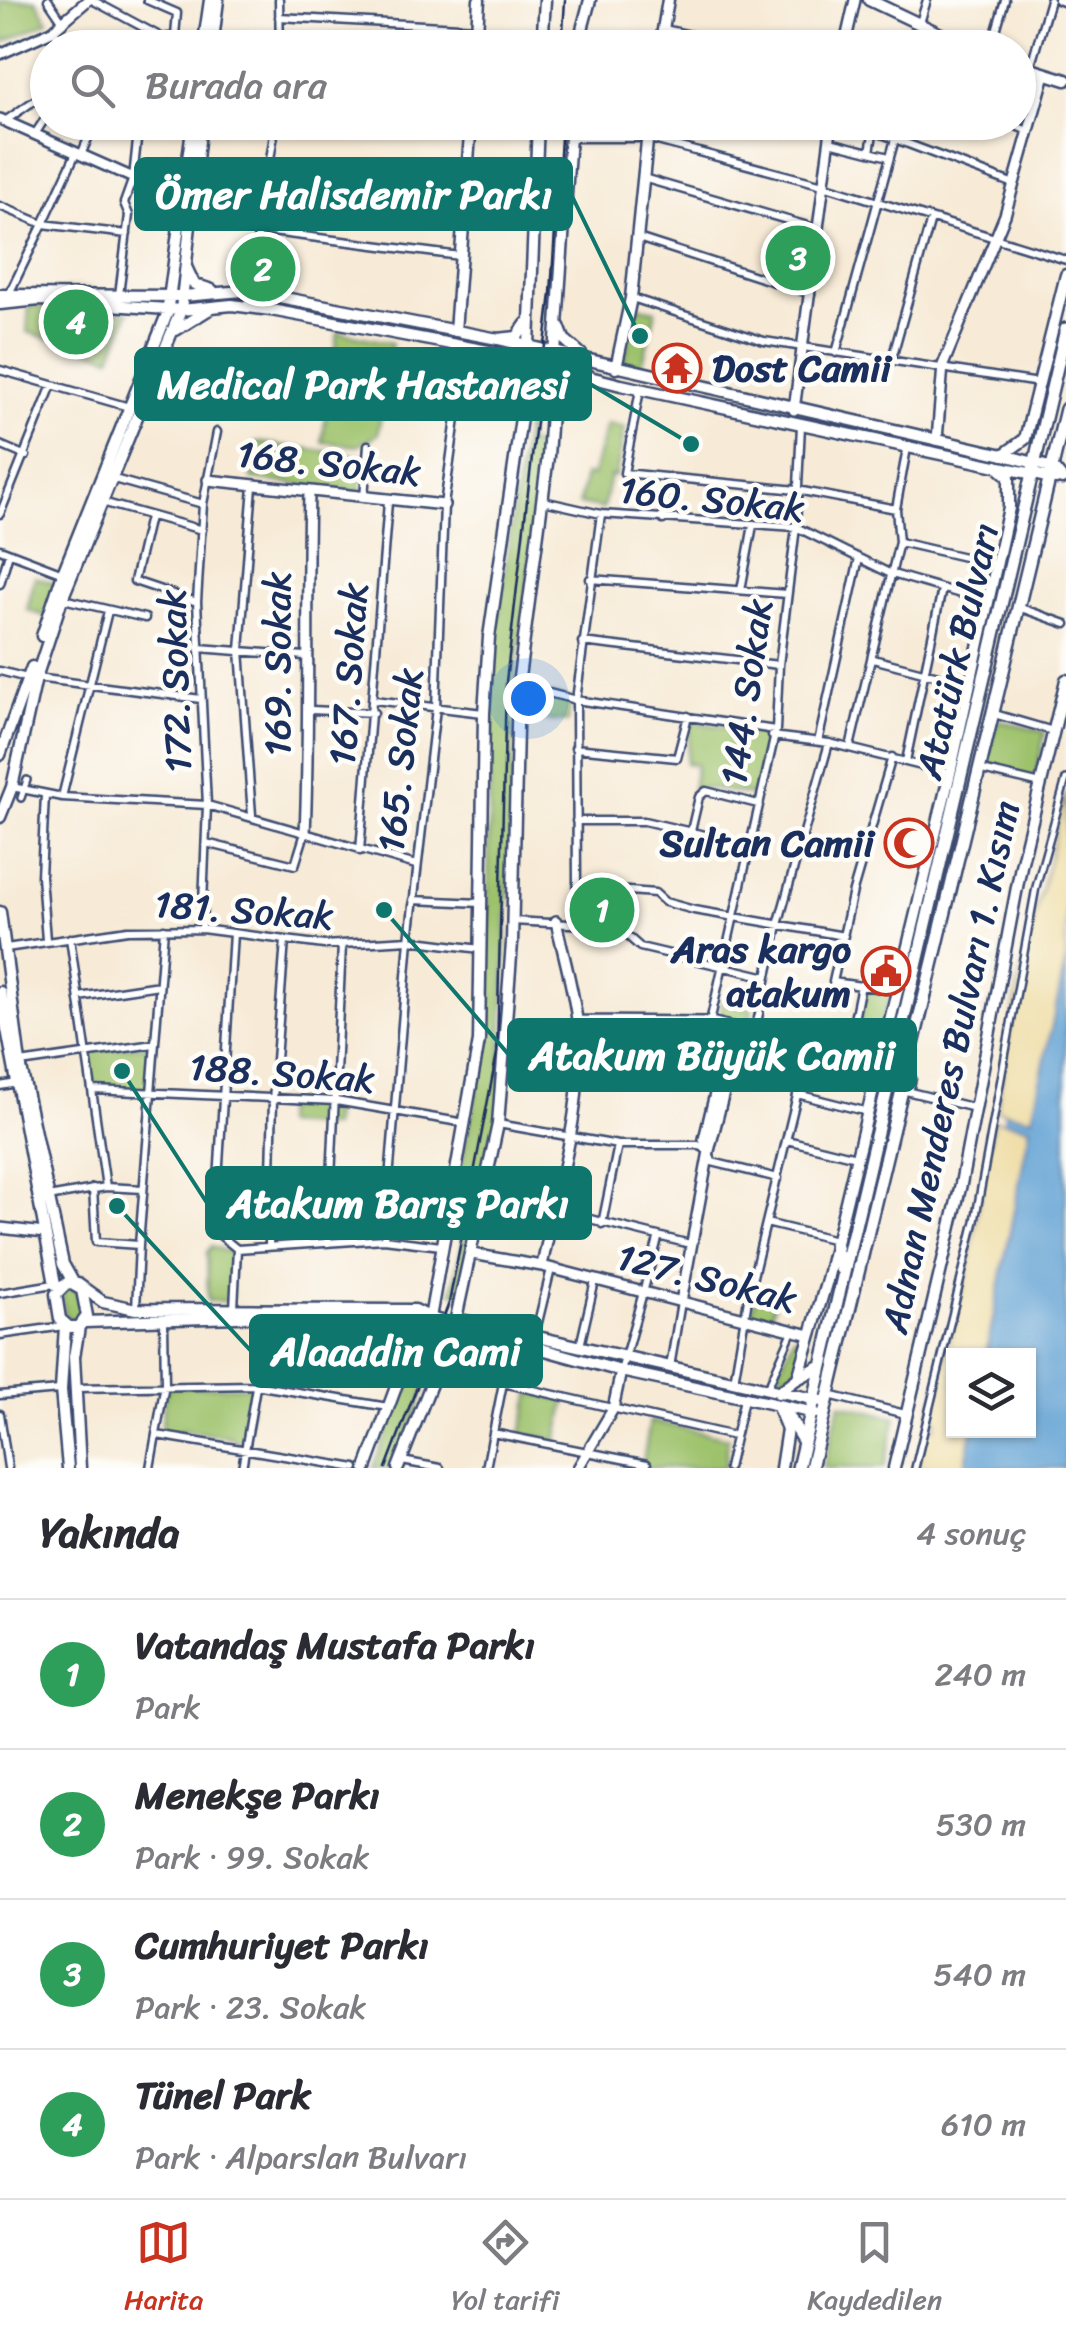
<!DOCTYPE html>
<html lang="tr">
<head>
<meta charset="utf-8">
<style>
	body { margin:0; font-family:Sriracha,sans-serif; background:#f2f2f3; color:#2b2b33 }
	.controls { position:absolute; right:30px; bottom:30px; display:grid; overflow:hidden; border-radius:0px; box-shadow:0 2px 8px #0004 }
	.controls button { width:90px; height:90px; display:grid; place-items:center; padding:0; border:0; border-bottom:2px solid #e1e1e2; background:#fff; color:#2b2b33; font:50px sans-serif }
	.you { position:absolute; left:528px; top:698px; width:35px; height:35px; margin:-25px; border:8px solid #fff; border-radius:50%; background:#1a73e8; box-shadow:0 0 0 15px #1a73e833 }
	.badge { display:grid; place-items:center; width:65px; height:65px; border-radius:50%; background:#c8321e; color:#fff; font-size:32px; font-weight:700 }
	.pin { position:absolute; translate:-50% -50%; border:5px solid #fff; box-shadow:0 2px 10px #0006 }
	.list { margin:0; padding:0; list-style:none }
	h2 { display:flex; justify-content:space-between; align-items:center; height:130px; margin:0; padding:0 40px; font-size:42px }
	h2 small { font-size:32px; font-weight:400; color:#7c7c81 }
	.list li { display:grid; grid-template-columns:65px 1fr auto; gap:30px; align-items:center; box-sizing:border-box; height:150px; padding:0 40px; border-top:2px solid #e1e1e2 }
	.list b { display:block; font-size:38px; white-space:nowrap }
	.list p { margin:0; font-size:32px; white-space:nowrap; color:#7c7c81 }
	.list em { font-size:32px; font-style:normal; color:#7c7c81 }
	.icon { flex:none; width:55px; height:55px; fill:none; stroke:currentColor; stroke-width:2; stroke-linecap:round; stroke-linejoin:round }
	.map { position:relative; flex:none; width:1066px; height:1468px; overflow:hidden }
	.search { position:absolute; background:#fff; box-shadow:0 2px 8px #0004; left:30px; right:30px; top:30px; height:110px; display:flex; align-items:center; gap:25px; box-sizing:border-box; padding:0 35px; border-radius:55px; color:#7c7c81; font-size:38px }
	.sheet { height:730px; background:#fff }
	nav { display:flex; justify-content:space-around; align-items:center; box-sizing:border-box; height:140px; border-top:2px solid #e1e1e2; background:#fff; font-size:28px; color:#7c7c81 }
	nav a { display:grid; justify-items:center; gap:5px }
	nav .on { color:#c8321e }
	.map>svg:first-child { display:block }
</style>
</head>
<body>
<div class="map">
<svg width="1066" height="1468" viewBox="0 0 1066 1468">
	<rect width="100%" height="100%" fill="#fdfcf7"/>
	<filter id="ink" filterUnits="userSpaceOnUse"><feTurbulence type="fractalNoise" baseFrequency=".01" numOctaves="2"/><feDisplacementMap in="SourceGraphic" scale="20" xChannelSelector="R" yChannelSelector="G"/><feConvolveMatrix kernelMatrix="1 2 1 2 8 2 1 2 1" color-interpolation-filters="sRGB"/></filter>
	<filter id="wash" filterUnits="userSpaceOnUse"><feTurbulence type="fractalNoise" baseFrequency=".0048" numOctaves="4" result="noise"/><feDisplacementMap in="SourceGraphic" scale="40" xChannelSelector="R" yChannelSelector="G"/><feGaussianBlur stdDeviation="2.25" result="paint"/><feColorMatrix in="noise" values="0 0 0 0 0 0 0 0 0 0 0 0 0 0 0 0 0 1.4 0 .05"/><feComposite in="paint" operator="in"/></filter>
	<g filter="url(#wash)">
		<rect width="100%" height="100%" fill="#f7ead6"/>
		<path fill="#9ec26c" stroke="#5c7865" stroke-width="2.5" d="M0,0H36L48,21L5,42L0,31Z
			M792,231L814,236L804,285L781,280Z
			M262,235L275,237L266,284L254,281Z
			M29,306L129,312L111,357L27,332Z
			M638,306L656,311L642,366L624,361Z
			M338,332L392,343L378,434L358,446L322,442Z
			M532,377L527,443L537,445L538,440L545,450L516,669L500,1109L461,1294L452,1292L464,1237L447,1233L480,1076L486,1008L492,662Z
			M607,424L625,428L616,476H610L603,509L579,504L585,475L592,476Z
			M256,442L363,456L360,492L252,479Z
			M35,577L57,584L47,617L27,610Z
			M525,689L570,699L568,722L522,719L521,693Z
			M998,720L1045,732L1035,779L986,766Z
			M691,722L760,731L766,736L756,796L709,788L692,790L696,765L686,763Z
			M583,895L619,897L623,926L583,919Z
			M866,989L890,992L877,1053L854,1048Z
			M721,1001L752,1009L750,1024L721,1018Z
			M154,1044L152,1092L93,1090L88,1051Z
			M284,1101L333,1104L332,1127L283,1124Z
			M212,1246L231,1253V1297L227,1301H208L207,1252Z
			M67,1286L76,1290L82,1313L77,1321L65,1316L62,1293Z
			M757,1290L774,1305L770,1319L751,1314Z
			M424,1334H433L423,1360L435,1365L394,1468H373Z
			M794,1336L805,1339L796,1369L775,1379Z
			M254,1386L246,1438L240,1443L230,1437L181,1430L179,1434L166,1433L161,1427L167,1387Z
			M531,1393L566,1401L557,1441L521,1433Z
			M840,1404L896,1417L884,1468H823Z
			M650,1421L728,1438L725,1468H642Z"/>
		<path fill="#eeda9e" stroke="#84847e" stroke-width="2.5" d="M1066,792V961L1032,1119L997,1110L1019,979Z
			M994,1120L1031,1126L986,1355L954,1356V1430L972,1431L965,1468H918L927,1427L935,1428L937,1419L929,1417L968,1271Z"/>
		<path fill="#62a2d4" stroke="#3e6899" stroke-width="2.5" d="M1066,961V1468H965L972,1431L1028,1430V1356L986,1355L1030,1127L1004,1121L1005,1112L1032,1118Z"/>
	</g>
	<g filter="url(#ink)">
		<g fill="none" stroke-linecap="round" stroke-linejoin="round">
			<g stroke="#3c4b70" stroke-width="10">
				<path id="pedestrian" d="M21,798L27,780
					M768,1387L793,1330
					M915,1468L975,1221L1036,887L1066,779"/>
			</g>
			<g stroke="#3c4b70" stroke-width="11">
				<path id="minor" d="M48,0L63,22
					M92,0L163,38L175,36L177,13L147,0
					M279,0L280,48
					M1058,0L1066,3
					M279,17L477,28
					M919,26L927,0
					M664,29L751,48
					M52,31L75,48
					M991,48L1005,0
					M1030,68L1050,0
					M5,121L48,91
					M763,122H771
					M1006,122L1028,131
					M874,131L1014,184
					M35,134L48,114
					M571,138H646L823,185L1066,260
					M830,142L889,157
					M870,152L875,122
					M76,153L43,224L127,234
					M81,155L95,122
					M270,162L533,177
					M643,178L818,229
					M0,206L43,224L9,294
					M256,230L460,256
					M638,238L811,294
					M249,291L276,122
					M119,295L129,215L124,203L133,178L139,122
					M632,298L764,341L1039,383
					M836,353L895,139
					M891,362L931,219
					M0,370L129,407
					M640,390L624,473L797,490L896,509
					M0,445L26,456
					M114,479L203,504
					M364,498L368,445
					M543,501L601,514L796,527L889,573L985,601
					M102,502L202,530
					M0,514L52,385
					M149,517L134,581L197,602
					M663,520L669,477
					M899,542L995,564
					M0,549L63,573
					M590,579L787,594
					M0,584L9,553
					M741,590L753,525
					M63,599L145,618
					M1018,607L1066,624
					M582,642L779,665
					M199,648L305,656
					M873,659L969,684
					M0,671L27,678
					M36,678L201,699
					M518,685L576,700L601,514
					M374,700L483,713
					M311,710L374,713
					M991,713L1053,731
					M772,736L829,743L950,773
					M818,742L859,558
					M850,747L899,542L896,509L907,448
					M575,748L677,758L688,716
					M892,757L853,891L833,982L897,991
					M906,761L942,589
					M982,770L1041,784
					M12,787L62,797L207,805L416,865
					M45,795L41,876L46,940
					M62,797L108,611
					M252,815L240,650L253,486
					M576,821H644L722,839
					M691,831L699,797L706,791L758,804
					M206,843L295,865L305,833
					M360,851L388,502
					M577,887L576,700L775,730
					M413,900L481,903
					M512,921L607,926L622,931L640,947L767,977
					M575,922L577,887L655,893L665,902L694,910L844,936
					M202,929L207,805L197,602L203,504L217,432
					M233,933L215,1231L237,1249L234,1308
					M70,938L106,1187
					M6,948L128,930L202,929L324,945L409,940L480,949
					M79,997L159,985
					M710,1022L776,730L779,665L796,527L801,425
					M755,1032L778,925L829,743
					M847,1054L861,985
					M20,1063L154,1044
					M0,1086L17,1083
					M93,1090L336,1101L465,1123
					M902,1090L975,1108
					M909,1092L912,1078
					M797,1094L868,1112
					M498,1124L618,1145H698L709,1151L712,1162L778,1178
					M787,1140L856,1157
					M93,1188L96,1242L139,1245L136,1309
					M48,1197L106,1187L143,1189
					M554,1210L690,1244
					M766,1223L836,1240
					M602,1224L618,1145
					M384,1239L409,940L436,708L444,505L466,347
					M328,1243L342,945
					M139,1245L164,929
					M269,1245L273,1100L285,940
					M237,1249L384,1239L441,1246
					M0,1293L54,1284
					M0,1335L64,1326
					M535,1335L551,1269
					M580,1346L595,1281
					M508,1354L503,1383L734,1436
					M670,1367L681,1302
					M621,1371L658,1239
					M734,1381L749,1293L809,1046
					M75,1388L255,1385L388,1407
					M0,1395L60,1390
					M829,1395L905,1414
					M0,1414L8,1468
					M493,1433L647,1464
					M157,1435L356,1468
					M402,1461L440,1468
					M150,1468L165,1384L164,1322
					M242,1468L268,1317
					M486,1468L503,1383
					M728,1468L744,1399"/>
			</g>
			<g stroke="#3c4b70" stroke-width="14">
				<path id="tertiary" d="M844,48L855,0
					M0,54L52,31L88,0
					M0,119L183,200
					M794,410L832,122
					M937,440L943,365L1005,215L1045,74
					M208,480L444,505
					M305,833C310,720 306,607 309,493
					M577,1021L710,1022L881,1062
					M709,1151L704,1139L731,1028
					M0,1228L45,1233
					M472,1254L542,1266L810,1335
					M542,1266C558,1184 586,1105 577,1020C573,987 563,954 556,921
					M681,1302L709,1151L740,1030
					M578,1468L613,1409L621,1371"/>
			</g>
			<g stroke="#3c4b70" stroke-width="15">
				<path id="secondary" d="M869,0L970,48
					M203,48L210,0
					M212,48L218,0
					M476,48L479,0
					M660,48L668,0
					M1018,65L1066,80
					M186,267L194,284L212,290
					M0,295L183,296L243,291L269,295L498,339L1008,456L1053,468L1062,479
					M0,304L40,300L181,310L232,305L271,310L488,351L621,385L1056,479
					M559,326L564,339L581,354
					M176,330L208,310
					M455,331L471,122
					M616,368L631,298L649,122
					M1003,455L1025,439L1066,275
					M42,636L63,573L167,314L193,122
					M0,755L32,667
					M0,817L12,787L36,678L62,599L181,310L201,122
					M0,912L20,1063L63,1264L73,1282
					M0,992L55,1284L60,1286
					M68,1282L82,1290L87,1316L79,1327H69L60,1319L56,1294Z
					M78,1284L103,1302L136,1309L415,1310L429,1317
					M85,1322L269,1316L430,1318L621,1371L815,1413
					M455,1323L466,1321L826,1402
					M65,1326L61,1390L68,1468
					M79,1327L74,1357L80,1468
					M778,1393L798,1378L827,1280L950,773L1009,508V477L997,466
					M778,1407L787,1429L781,1468
					M894,1468L961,1184L1021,866L1066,680"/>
			</g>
			<g stroke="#3c4b70" stroke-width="15">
				<path id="primary" d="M542,48L545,0
					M577,48L590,0
					M498,339L517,337L526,324
					M554,405L568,384L588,375
					M366,1468L410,1349L430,1318L479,1041L484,713L489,637L528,370L538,122
					M398,1468L455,1323L498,1124L512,943L518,685L548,456L571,122"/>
			</g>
			<g stroke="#3c4b70" stroke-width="16">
				<path id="trunk" d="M835,1243L841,1269
					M798,1378L819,1367
					M783,1408L804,1442
					M798,1468L1066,329
					M811,1468L1066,409"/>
			</g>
			<use href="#pedestrian" stroke="#fff" stroke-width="5"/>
			<use href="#minor" stroke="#fff" stroke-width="6"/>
			<use href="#tertiary" stroke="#fff" stroke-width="9"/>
			<use href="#secondary" stroke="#fff" stroke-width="10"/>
			<use href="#primary" stroke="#fff" stroke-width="10"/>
			<use href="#trunk" stroke="#fff" stroke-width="11"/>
			<path stroke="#1b2f5e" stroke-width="2.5" d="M562,48L565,0
				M386,1468L449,1303L497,1053L506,682L551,293L562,122"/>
		</g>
	</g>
	<defs>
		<g id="temple-ring" transform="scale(2.5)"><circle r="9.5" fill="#fdfcf7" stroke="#c8321e" stroke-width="1.5"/><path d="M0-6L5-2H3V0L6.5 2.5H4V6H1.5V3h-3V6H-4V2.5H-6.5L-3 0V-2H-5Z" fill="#c8321e"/></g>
		<g id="mosque-ring" transform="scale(2.5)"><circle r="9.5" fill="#fdfcf7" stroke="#c8321e" stroke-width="1.5"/><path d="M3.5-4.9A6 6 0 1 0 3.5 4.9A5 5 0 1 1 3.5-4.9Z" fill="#c8321e"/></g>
		<g id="civic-ring" transform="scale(2.5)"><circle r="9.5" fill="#fdfcf7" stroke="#c8321e" stroke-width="1.5"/><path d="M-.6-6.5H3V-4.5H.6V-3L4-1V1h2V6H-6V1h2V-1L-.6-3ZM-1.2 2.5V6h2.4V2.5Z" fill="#c8321e"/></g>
	</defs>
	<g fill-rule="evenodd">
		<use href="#temple-ring" x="677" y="368"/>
		<use href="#mosque-ring" x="909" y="843"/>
		<use href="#civic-ring" x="886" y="971"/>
	</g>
	<g text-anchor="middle" stroke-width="9" stroke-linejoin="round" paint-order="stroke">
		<g font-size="38" font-weight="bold" fill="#1b2f5e" stroke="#fdfcf7" text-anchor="end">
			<text x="712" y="381" text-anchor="start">Dost Camii</text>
			<text x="874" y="856">Sultan Camii</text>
			<text x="851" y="962">Aras kargo<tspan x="851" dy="44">atakum</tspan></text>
		</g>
		<g font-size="38" fill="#1b2f5e" stroke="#fdfcf7">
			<text transform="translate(329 463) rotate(6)" y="13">168. Sokak</text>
			<text transform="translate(712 499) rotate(6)" y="13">160. Sokak</text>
			<text transform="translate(957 651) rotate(-77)" y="13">Atatürk Bulvarı</text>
			<text transform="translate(277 664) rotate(-90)" y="13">169. Sokak</text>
			<text transform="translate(348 674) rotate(-86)" y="13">167. Sokak</text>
			<text transform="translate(175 681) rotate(-92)" y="13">172. Sokak</text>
			<text transform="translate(746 692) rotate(-82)" y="13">144. Sokak</text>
			<text transform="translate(400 760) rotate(-84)" y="13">165. Sokak</text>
			<text transform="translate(244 910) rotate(4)" y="13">181. Sokak</text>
			<text transform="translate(950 1067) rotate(-78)" y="13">Adnan Menderes Bulvarı 1. Kısım</text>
			<text transform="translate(282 1073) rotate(4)" y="13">188. Sokak</text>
			<text transform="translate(707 1278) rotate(14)" y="13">127. Sokak</text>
		</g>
	</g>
	<path fill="none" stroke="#0f766e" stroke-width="4" d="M640 336L571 194M691 444L590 384M384 910L509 1055M122 1071L207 1203M117 1206L251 1351"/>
	<g fill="#0f766e" stroke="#fdfcf7" stroke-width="4">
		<circle cx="640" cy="336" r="10"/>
		<circle cx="691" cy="444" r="10"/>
		<circle cx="384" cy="910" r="10"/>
		<circle cx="122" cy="1071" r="10"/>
		<circle cx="117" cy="1206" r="10"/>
	</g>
	<g fill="#0f766e" stroke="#0f766e" stroke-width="4">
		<rect x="136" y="159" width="435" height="70" rx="10"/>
		<rect x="136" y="349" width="454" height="70" rx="10"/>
		<rect x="509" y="1020" width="406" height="70" rx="10"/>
		<rect x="207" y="1168" width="383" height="70" rx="10"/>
		<rect x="251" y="1316" width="290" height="70" rx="10"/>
	</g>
	<g font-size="40" text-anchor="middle" font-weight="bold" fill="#fff">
		<text x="354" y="208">Ömer Halisdemir Parkı</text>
		<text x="363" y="398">Medical Park Hastanesi</text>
		<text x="712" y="1069">Atakum Büyük Camii</text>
		<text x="398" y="1217">Atakum Barış Parkı</text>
		<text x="396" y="1365">Alaaddin Cami</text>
	</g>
</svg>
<div class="controls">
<button><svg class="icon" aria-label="layers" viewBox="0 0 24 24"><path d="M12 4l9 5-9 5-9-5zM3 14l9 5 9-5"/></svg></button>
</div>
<div class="you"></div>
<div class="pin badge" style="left:602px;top:910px;background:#2e9e5b">1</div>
<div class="pin badge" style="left:263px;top:269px;background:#2e9e5b">2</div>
<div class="pin badge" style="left:798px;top:258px;background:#2e9e5b">3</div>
<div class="pin badge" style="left:76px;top:322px;background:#2e9e5b">4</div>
<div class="search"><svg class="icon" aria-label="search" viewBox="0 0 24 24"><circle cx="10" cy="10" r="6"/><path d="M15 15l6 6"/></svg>Burada ara</div>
</div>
<section class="sheet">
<h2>Yakında<small>4 sonuç</small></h2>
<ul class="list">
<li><span class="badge" style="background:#2e9e5b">1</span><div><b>Vatandaş Mustafa Parkı</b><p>Park</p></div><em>240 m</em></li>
<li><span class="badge" style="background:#2e9e5b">2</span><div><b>Menekşe Parkı</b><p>Park · 99. Sokak</p></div><em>530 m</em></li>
<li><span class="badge" style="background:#2e9e5b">3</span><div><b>Cumhuriyet Parkı</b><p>Park · 23. Sokak</p></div><em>540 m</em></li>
<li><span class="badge" style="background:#2e9e5b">4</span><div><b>Tünel Park</b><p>Park · Alparslan Bulvarı</p></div><em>610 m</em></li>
</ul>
</section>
<nav>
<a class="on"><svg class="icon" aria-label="map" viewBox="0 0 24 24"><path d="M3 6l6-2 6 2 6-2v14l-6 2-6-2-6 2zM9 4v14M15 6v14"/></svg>Harita</a>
<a><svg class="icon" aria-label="directions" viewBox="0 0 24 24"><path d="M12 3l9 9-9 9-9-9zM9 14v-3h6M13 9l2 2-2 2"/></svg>Yol tarifi</a>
<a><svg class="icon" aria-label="saved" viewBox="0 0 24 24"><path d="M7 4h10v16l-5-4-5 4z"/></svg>Kaydedilen</a>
</nav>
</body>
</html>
